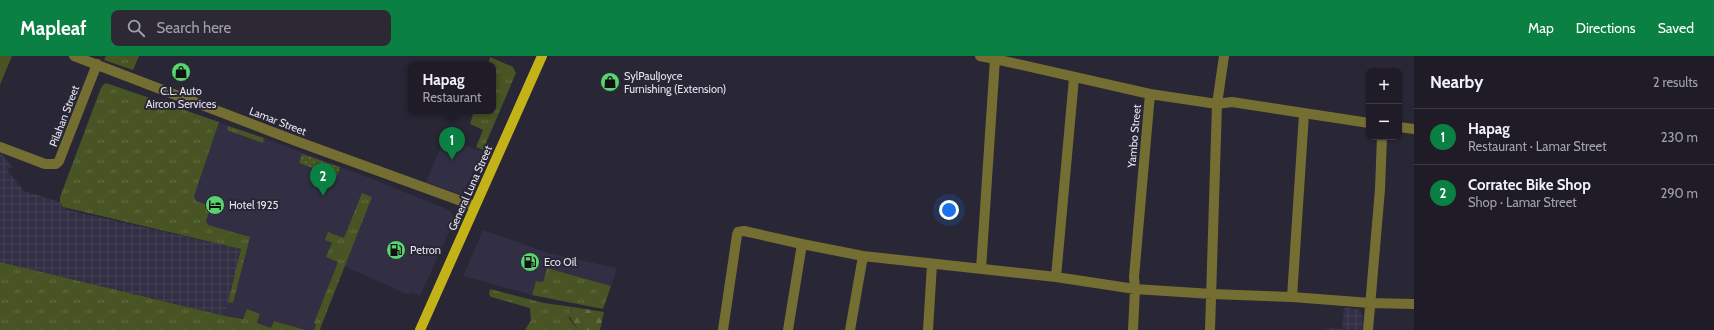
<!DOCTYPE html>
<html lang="en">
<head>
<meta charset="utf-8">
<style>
	body { margin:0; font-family:Cabin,sans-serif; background:#2c2934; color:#f1f3f6 }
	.controls { position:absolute; right:12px; top:12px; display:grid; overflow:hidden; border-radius:8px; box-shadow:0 1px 3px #0004 }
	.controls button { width:36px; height:36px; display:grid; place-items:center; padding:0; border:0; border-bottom:1px solid #3c3a45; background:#1f1c28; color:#f1f3f6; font:20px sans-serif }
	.you { position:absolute; left:949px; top:154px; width:14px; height:14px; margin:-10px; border:3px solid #fff; border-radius:50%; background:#1a73e8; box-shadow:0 0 0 6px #1a73e833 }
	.badge { display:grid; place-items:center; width:26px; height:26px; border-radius:50%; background:#0b8043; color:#fff; font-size:13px; font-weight:700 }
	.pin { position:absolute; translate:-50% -33px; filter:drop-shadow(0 1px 2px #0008) }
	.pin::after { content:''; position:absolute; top:21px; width:14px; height:12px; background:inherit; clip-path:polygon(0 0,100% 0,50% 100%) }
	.popup { position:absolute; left:408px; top:6px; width:88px; height:52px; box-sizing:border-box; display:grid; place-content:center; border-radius:8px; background:#1f1c28; filter:drop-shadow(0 1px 3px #0005); font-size:13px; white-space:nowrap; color:#a1a1a8 }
	.popup b { font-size:15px; color:#f1f3f6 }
	.popup::after { content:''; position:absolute; left:50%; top:100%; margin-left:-8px; border:8px solid transparent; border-top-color:#1f1c28 }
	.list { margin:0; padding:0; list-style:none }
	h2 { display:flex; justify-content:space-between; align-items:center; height:52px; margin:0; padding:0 16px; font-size:17px }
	h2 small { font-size:13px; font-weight:400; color:#a1a1a8 }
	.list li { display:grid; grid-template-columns:26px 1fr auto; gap:12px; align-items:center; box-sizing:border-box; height:56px; padding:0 16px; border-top:1px solid #3c3a45 }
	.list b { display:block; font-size:15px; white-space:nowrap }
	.list p { margin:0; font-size:13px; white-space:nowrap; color:#a1a1a8 }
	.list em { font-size:13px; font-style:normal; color:#a1a1a8 }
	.icon { flex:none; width:22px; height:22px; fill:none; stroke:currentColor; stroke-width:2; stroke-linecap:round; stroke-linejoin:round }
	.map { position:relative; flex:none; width:1414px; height:274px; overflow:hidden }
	header { display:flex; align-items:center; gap:24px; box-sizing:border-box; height:56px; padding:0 20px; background:#0b8043; color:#fff }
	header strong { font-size:19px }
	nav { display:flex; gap:22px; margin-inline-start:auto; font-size:14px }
	.search { width:280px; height:36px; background:#2c2934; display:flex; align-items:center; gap:10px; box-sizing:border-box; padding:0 14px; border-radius:8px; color:#a1a1a8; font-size:15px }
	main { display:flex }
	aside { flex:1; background:#1f1c28 }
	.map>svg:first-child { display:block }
</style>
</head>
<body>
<header>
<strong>Mapleaf</strong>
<div class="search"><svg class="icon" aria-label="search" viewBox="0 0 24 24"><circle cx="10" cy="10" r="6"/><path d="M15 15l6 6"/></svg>Search here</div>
<nav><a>Map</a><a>Directions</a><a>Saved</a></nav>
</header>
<main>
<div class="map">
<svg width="1414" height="274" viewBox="0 0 1414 274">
	<defs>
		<pattern id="industrial-grid" width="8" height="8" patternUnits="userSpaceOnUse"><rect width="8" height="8" fill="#322e44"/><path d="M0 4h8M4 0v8" fill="none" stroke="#464256"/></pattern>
		<pattern id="grass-tufts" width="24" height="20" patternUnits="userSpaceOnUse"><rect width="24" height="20" fill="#485423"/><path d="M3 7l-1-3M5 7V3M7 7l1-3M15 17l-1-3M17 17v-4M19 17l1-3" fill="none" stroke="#626c43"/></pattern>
		<pattern id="forest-firs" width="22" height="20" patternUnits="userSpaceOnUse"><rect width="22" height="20" fill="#485423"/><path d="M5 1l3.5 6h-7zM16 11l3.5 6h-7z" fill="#626c43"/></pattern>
		<pattern id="garden-dots" width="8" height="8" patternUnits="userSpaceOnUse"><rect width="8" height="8" fill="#485423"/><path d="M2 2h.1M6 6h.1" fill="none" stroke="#626c43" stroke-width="1.8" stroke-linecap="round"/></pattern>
	</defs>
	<rect width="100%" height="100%" fill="#292635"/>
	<path fill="#322e44" d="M106,27L264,82L370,122L449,154L454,160V165L420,240L411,236L409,239L344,210L319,274H306L275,265L271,272L257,267L247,254L243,263L225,260L241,194L60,146V141L101,32L103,29Z
		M445,81L483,96L462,139L426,126Z
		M483,174L548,197L617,212L611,230L547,212L543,226L536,225L532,239L463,220Z"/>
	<path fill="url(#industrial-grid)" d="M0,96L12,111L7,114L24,135L60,146L63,151L68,154L241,193L225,260L0,206Z
		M1344,252L1357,253L1360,254L1363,261L1362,274H1327V272L1342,273Z"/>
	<path fill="url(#grass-tufts)" d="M106,0H139L133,14L104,4Z
		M490,1L513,11L516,17L483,94L476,91L483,74L470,68L474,55H493V9H488Z
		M106,27L219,66L194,140L196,145L211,150L206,165L208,169L250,181L233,247L228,246L241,193L63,151L60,146V141L101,32L103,29Z
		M228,70L264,82L263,87L227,74Z
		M362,137L372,141L320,273L321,274H314L316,268L314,267L338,206L326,201L332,187L325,184L328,176L344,182Z
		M0,206L225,260L243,263L247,253L260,258L257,267L271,272L274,265L306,274H0Z
		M547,212L611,230L603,253L532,239L536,225L543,226Z
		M490,233L544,247L573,251L570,254L569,262L578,274H525L531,264L530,252L491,241L489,238Z"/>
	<path fill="url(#forest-firs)" d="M573,251L604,256L600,274H578L568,258Z"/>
	<path fill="#485423" d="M0,0H12L0,29Z"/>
	<path fill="url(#garden-dots)" d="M302,98L340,111L337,121L299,107Z"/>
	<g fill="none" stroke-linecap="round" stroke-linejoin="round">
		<path stroke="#756e32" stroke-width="10" d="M74,0L296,85L475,150
			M980,0L995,3L981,213
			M995,3L1150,38
			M1399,71L1414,73
			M0,91L45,108H56L59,105L97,8
			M1056,221L1074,22
			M1292,241L1304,58
			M723,274L737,179L738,176L744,175L802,188L863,200L1056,221L1135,233L1212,238L1292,241L1370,247L1414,248
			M788,274L802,188
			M850,274L863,200
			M928,274L932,208
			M1133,274L1135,233L1134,221L1150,38L1217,48L1232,46L1369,67
			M1210,274L1217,48L1224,0
			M1368,274L1380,133L1382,81"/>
		<path stroke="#c3b218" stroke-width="10" d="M420,274L542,0"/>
	</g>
	<defs>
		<g id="shop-disc" transform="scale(1)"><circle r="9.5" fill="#58d570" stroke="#292635"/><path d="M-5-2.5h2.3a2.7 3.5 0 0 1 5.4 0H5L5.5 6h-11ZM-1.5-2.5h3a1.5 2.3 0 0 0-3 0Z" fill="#111"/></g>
		<g id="hotel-disc" transform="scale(1)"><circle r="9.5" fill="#58d570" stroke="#292635"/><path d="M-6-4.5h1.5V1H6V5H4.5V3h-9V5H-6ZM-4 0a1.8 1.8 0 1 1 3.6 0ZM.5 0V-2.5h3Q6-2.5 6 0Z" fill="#111"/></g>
		<g id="fuel-disc" transform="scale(1)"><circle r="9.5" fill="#58d570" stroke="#292635"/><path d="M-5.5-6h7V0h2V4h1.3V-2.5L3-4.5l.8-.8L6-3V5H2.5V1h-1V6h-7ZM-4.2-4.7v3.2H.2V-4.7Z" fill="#111"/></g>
	</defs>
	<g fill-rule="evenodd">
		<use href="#shop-disc" x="181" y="16"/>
		<use href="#shop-disc" x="610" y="26"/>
		<use href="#hotel-disc" x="215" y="149"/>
		<use href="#fuel-disc" x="396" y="194"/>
		<use href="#fuel-disc" x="530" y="206"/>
	</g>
	<g text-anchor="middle" stroke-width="4" stroke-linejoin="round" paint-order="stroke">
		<g font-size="11" fill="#e6e4ef" stroke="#292635" text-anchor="start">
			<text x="624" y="24">SylPaulJoyce<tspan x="624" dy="13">Furnishing (Extension)</tspan></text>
			<text x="181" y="39" text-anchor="middle">C.L. Auto<tspan x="181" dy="13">Aircon Services</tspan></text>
			<text x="229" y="153">Hotel 1925</text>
			<text x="410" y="198">Petron</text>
			<text x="544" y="210">Eco Oil</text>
		</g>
		<g font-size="11" fill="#e6e4ef" stroke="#292635">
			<text transform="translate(64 60) rotate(-69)" y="4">Pilahan Street</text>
			<text transform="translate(278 65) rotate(21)" y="4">Lamar Street</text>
			<text transform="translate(1134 80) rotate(-85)" y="4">Yambo Street</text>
			<text transform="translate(470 132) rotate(-66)" y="4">General Luna Street</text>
		</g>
	</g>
</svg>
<div class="controls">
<button>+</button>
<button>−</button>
</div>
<div class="you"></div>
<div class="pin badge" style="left:452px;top:104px">1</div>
<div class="popup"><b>Hapag</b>Restaurant</div>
<div class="pin badge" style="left:323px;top:140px">2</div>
</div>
<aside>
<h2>Nearby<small>2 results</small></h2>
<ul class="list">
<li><span class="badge">1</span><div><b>Hapag</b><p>Restaurant · Lamar Street</p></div><em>230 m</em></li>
<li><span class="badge">2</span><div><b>Corratec Bike Shop</b><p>Shop · Lamar Street</p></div><em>290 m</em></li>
</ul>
</aside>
</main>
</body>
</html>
